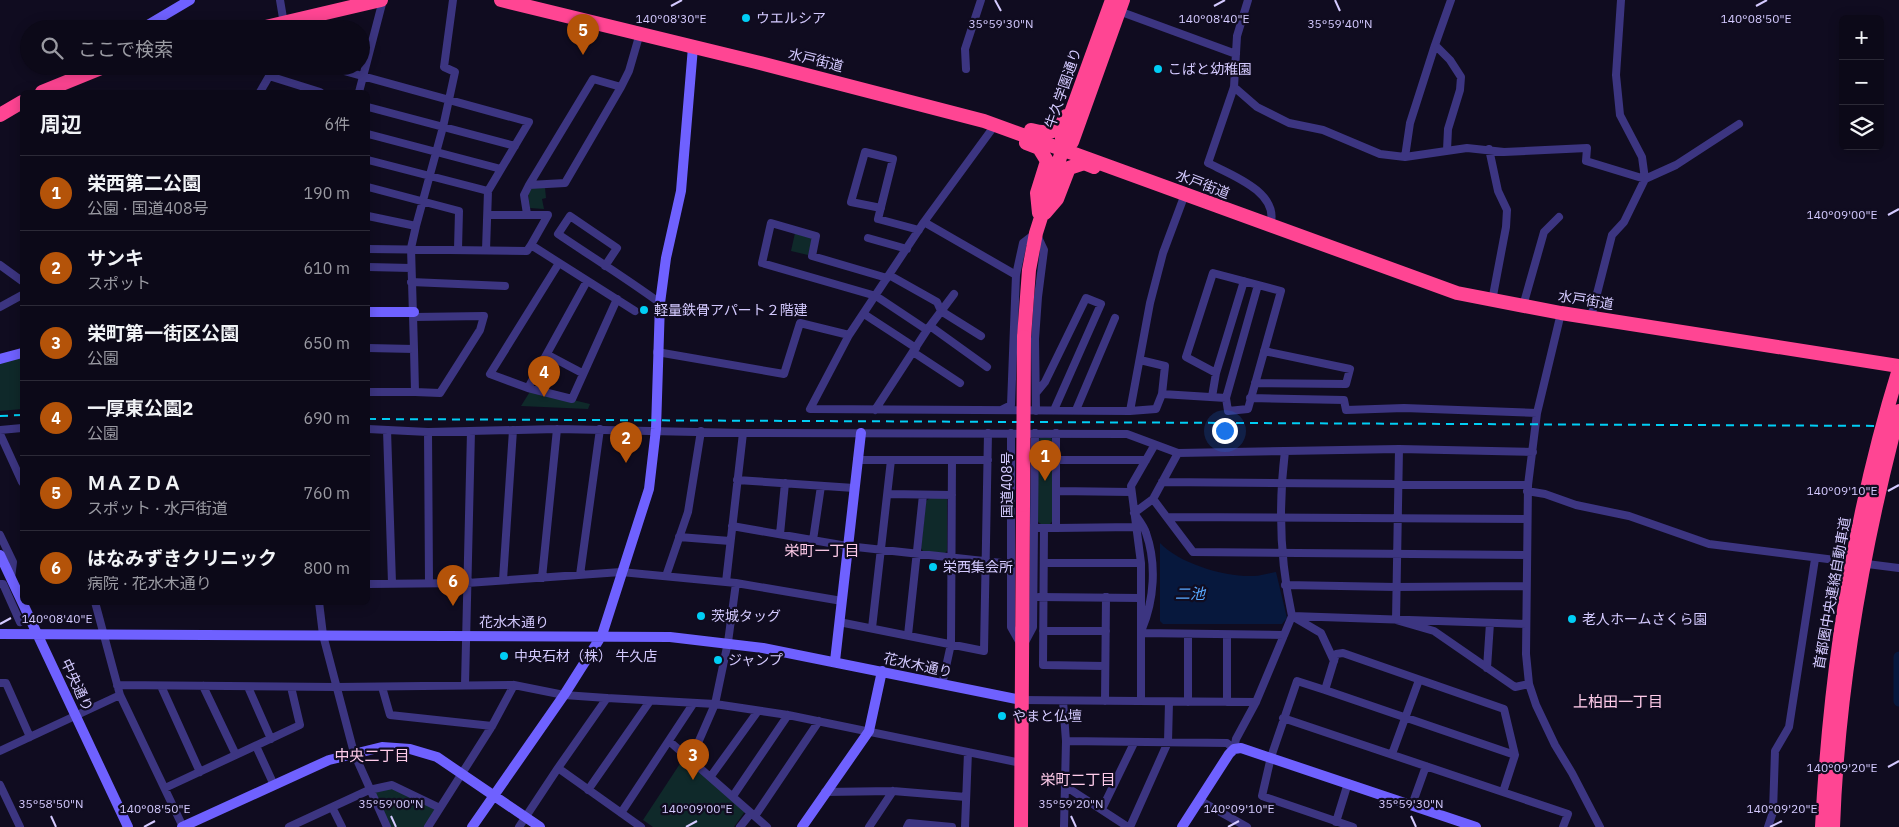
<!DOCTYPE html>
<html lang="ja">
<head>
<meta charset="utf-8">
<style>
	body { margin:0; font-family:"IBM Plex Sans","Noto Sans JP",sans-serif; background:#151221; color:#f1f3f6 }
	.controls { position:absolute; right:15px; top:15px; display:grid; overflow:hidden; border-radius:8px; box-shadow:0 2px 12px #0003 }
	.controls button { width:45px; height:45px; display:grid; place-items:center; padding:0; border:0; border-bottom:1px solid #2c2a37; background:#0c0918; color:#f1f3f6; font:25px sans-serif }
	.you { position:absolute; left:1224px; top:430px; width:18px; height:18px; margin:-12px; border:4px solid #fff; border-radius:50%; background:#1a73e8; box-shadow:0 0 0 8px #1a73e833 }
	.badge { display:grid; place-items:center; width:32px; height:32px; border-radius:50%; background:#b45309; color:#fff; font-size:16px; font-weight:700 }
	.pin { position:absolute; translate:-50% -41px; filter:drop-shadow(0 1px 2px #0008) }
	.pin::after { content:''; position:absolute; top:26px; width:18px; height:15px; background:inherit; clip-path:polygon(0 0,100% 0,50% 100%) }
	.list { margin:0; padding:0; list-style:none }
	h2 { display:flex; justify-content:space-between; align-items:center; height:65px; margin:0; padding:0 20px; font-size:21px }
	h2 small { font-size:16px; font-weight:400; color:#9a9aa2 }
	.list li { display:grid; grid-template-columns:32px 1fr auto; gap:15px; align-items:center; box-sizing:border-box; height:75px; padding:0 20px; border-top:1px solid #2c2a37 }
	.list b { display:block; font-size:19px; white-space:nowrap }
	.list p { margin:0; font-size:16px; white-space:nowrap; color:#9a9aa2 }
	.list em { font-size:16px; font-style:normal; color:#9a9aa2 }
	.icon { flex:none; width:28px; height:28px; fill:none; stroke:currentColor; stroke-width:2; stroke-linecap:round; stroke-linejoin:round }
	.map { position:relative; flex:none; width:1899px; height:827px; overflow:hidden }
	.search { position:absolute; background:#0c0918; box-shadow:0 2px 12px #0003; left:20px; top:20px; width:350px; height:55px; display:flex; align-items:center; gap:12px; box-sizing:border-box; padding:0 18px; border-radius:28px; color:#9a9aa2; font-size:19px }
	.panel { position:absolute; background:#0c0918; box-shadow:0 2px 12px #0003; left:20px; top:90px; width:350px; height:515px; border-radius:8px }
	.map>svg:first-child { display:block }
</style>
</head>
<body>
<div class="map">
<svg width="1899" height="827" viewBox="0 0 1899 827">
	<rect width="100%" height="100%" fill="#100c20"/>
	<path fill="#0f292a" d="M531,186L545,188L546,198L542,199L544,209L530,208L528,193Z
		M795,233L813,237L808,255L791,251Z
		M22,357V409L0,411V363Z
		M531,390L590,404L588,409L521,406Z
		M1040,438H1051L1054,442V519L1050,524H1041L1037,521L1036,442Z
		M931,497L947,499V551L944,554L923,551L921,548L926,501Z
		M687,753L748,807L734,827H653L643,820Z
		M392,785L440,808L428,827H387L369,790Z"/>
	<path fill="#07183d" d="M1160,543C1180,564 1225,577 1253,576C1261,576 1269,573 1276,572L1287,618L1282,624H1163L1160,621Z"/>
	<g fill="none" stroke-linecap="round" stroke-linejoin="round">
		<path stroke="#07183d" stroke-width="11" d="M1899,657V701"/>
		<path stroke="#3c3581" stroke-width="8" d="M280,0L284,24
			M1248,0L1237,36L1234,87L1208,163C1232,175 1281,193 1270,226
			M1116,10L1236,54
			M326,66L529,122L488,191L486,250
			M966,69L965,49L981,0
			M269,76L320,92
			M593,79L621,87L565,183L529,185Z
			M621,87L629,71L640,33
			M1234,87L1257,107L1289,123L1323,130L1380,154L1405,157L1467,148L1504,152L1587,148L1586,161L1645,179L1676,165L1739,124
			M260,92L275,66
			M359,92L383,0
			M368,107L515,146
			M995,125L924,222L849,335L810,409L1130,411L1156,409L1162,394L1226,398L1228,411L1248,409L1281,291L1213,273L1186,357L1216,373
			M368,134L501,169
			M1489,149L1498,191L1507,210L1506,227L1492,301
			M1447,150L1448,129L1460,90L1461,77L1450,60L1435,45L1451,0
			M1405,157L1410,123L1435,45
			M368,160L488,191
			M368,187L459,211L458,249
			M881,208L851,202L865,152L893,159L878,219L919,230
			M527,214L524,195L529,185
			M488,215H548L531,245
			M368,216L416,226L411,248L414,349L368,348
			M924,222L1016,275
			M416,226L443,127L455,72L444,67L453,0
			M868,238L907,249
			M368,249L527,251L531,245L635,311
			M559,263L490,374L528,388L572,399L617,299
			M0,265L22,281
			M605,266L617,248L570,216L558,234C592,257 627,279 660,303
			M368,267L411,268
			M889,275L937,302L941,311L981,336
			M887,278L812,256L816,236L771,223L762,263L876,296L927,330L954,294
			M411,282L505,286
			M1523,306L1544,232L1559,217
			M0,307L22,295
			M1561,313L1537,413L1528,485L1526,654L1529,684L1536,705L1555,745L1572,773L1600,827
			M864,314L916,348
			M414,317L484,316L480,330L440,393L415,392L414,349
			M1591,317L1612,235L1624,222L1645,179L1642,157L1620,115L1616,75L1621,0
			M930,326L987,367
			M657,352L784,374L800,323L849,335
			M913,352L960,383
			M548,355L582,373
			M1140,360L1165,366L1162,394
			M1255,383L1346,384L1350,369L1264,351
			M528,388L587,281
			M368,392H415
			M1036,393L1045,382L1086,298L1101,304L1054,410
			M1212,397L1216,373L1244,281
			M1226,398L1258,285
			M1250,398L1344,400L1346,410L1404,408L1537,413
			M875,410L927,330
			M1001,410L1011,405L1016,275L1023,243L1036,233L1044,250L1038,297L1035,339L1036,411
			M1076,410L1115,318
			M1130,411L1150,303L1163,253L1185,194
			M368,429L428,432L557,429L743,433L1127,434L1178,453L1399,449L1533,452
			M0,430L22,428
			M387,430L392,583
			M428,432L429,582
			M1011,433V627L1020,643
			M1056,433V460
			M0,434L22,482
			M1399,449L1396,620L1434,631L1515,687L1529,684
			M1285,451C1278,507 1280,561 1292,616L1321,633L1334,661
			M1178,453L1153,499L1193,552L1526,555
			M857,460H988
			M737,480L854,488
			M1162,482L1528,485
			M1057,491L1131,492
			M1527,491L1545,494L1576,505L1629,516L1709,544L1899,568
			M888,494L952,495
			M1167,517L1527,519
			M732,526L847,546L1011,564
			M1034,528L1035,433
			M1044,528L1043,665L1105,666
			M1056,528L1136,527
			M780,534L785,483
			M0,535L13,562L11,578
			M679,537L730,541
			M813,540L821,486
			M1044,563H1141
			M580,575L600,429
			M666,576L688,512L701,431
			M542,578L557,429
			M503,580L513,430
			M726,582L743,433
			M0,584H3L20,622
			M368,584L467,583L621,572L736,583L842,601
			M1285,585L1396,587L1526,586
			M1039,597L1140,598
			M95,602L120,695L183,827
			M319,602L323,635L354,753L387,827
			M839,622L984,651L988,433
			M872,628L891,460
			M1142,629C1154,600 1157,564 1146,533C1144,526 1138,519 1134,513L1153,499
			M1043,631H1106
			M1141,633L1284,635
			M1188,634V702
			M908,635L923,495
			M1025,642L1033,627L1034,528H1056V460H1146
			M1487,668L1490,623
			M0,683H6L30,737
			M117,685L336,687L514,685L564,695L607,698L558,768L641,827
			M465,685L471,431
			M942,685L951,644L952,460
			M161,686L200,772
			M203,686L236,755
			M248,687L271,739
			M382,687L390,715L492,726
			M1325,690L1515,755
			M607,698L715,704L788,715L1021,763
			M1021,700L1256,702
			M1063,701L1066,741L1064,827
			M1105,701L1106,597
			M1141,701V563L1131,486L1154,446
			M1227,702V635
			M1283,718L1568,814L1563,827
			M669,741L767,827
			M1066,741L1227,743L1234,749
			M256,746L274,785
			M1234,749L1236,739L1256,702L1292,616L1526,624
			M0,751L120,695
			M1392,754L1419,680
			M691,759L715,704L728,642L736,583
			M711,776L758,711
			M0,785L20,827
			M1065,786L1128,827
			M165,788L300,725L291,687
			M588,790L650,701
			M825,792L893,791L966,797
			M733,796L788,715
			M1199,800L1247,827
			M1412,805L1426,766
			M332,807L342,827
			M1102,809L1134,743
			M621,813L693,704
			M755,816L819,721
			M1336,822L1348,783
			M289,827L369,790L392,785L440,808
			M428,827L492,726L514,685
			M519,827L558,768
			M740,827L751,813
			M869,827L893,791
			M907,827L909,823L952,827
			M965,827L968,752
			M1130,827L1168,742L1169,702
			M1353,827L1262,796L1271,757L1297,681L1325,690L1336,654L1343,653L1504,709L1515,755L1503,792
			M1768,827L1773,812L1775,751L1789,727L1815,559"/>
		<path stroke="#6f61ff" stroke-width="10" d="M141,29L190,0
			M368,312H414
			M0,359L22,353
			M0,555L128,827
			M0,634L670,637L763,648L1021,700
			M835,661L861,433
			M182,827L329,760L382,747L410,749L437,757L540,827
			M472,827L564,695L602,635L649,489L656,429L660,303L666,258L681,191L693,47
			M802,827L869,731L882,671
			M1182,827L1229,754L1234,749L1241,748L1476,827"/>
		<path stroke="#ff4593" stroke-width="14" d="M501,0L756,62L984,121L1457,293L1561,313L1899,366
			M257,29L381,0
			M42,92L106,66
			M0,115L22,102
			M1031,130C1048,135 1059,133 1066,116
			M1026,143L1039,148L1047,161L1037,193L1039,213
			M1063,148L1072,142L1123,0
			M1045,213L1057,199L1069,168L1084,163L1094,167
			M1024,337L1029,270L1036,233L1063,148L1062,138L1112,0
			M1021,827L1023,505"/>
		<path stroke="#00cef5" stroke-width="2" stroke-dasharray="8 6" stroke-linecap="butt" d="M0,416L22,415
			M368,419L1899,426"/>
		<path stroke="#ff4593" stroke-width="14" d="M1023,505L1024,337
			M1822,827C1830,672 1853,517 1899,369
			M1833,827C1838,687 1863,547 1899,411"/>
	</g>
	<path fill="none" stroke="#d4caff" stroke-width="2" d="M995,0L1001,11M1335,0L1340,11M671,6L682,0M1214,6L1225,0M1756,6L1767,0M1888,215L1899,209M1888,491L1899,485M0,624L11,618M1888,767L1899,761M51,816L56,827M391,816L396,827M1071,816L1076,827M1411,816L1416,827M144,827L155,821M686,827L697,821M1228,827L1239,821M1770,827L1782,821"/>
	<g fill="#00cef5" stroke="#100c20" stroke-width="2">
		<circle cx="746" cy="18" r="5"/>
		<circle cx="1158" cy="69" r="5"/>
		<circle cx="644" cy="310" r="5"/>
		<circle cx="933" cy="567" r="5"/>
		<circle cx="701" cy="616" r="5"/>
		<circle cx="1572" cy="619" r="5"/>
		<circle cx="504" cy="656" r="5"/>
		<circle cx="718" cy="660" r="5"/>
		<circle cx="1002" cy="716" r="5"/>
	</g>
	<g text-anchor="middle" stroke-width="4.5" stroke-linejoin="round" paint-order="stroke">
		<g font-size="14" fill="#d4caff" stroke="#100c20" text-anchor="start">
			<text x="756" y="23">ウエルシア</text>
			<text x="1168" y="74">こばと幼稚園</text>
			<text x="654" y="315">軽量鉄骨アパート２階建</text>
			<text x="943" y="572">栄西集会所</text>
			<text x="711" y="621">茨城タッグ</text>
			<text x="1582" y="624">老人ホームさくら園</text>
			<text x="514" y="661">中央石材（株） 牛久店</text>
			<text x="728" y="665">ジャンプ</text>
			<text x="1012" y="721">やまと仏壇</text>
		</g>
		<g font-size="14" fill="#d4caff" stroke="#100c20">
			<text transform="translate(816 60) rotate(14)" y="5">水戸街道</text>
			<text transform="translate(1063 88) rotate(-71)" y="5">牛久学園通り</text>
			<text transform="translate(1203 184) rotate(21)" y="5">水戸街道</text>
			<text transform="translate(1586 300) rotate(9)" y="5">水戸街道</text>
			<text transform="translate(1007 485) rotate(-90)" y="5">国道408号</text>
			<text transform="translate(1832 593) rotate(-80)" y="5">首都圏中央連絡自動車道</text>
			<text x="514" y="627">花水木通り</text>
			<text transform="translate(918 665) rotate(12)" y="5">花水木通り</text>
			<text transform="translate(77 685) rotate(65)" y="5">中央通り</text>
		</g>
		<g font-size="15" fill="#ffccea" stroke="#100c20">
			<text x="822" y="556">栄町一丁目</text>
			<text x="1618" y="707">上柏田一丁目</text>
			<text x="372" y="761">中央二丁目</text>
			<text x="1078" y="785">栄町二丁目</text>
		</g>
		<g font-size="15" font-style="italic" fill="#58a8ff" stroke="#100c20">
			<text x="1190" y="599">二池</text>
		</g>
	</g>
	<g font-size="12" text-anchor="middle" fill="#d4caff" stroke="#100c20" stroke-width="4.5" stroke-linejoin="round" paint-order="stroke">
		<text x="671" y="23">140°08'30"E</text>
		<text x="1214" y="23">140°08'40"E</text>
		<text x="1756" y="23">140°08'50"E</text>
		<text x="1001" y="28">35°59'30"N</text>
		<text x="1340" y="28">35°59'40"N</text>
		<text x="1842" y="219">140°09'00"E</text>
		<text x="1842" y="495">140°09'10"E</text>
		<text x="57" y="623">140°08'40"E</text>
		<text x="1842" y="772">140°09'20"E</text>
		<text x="51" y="808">35°58'50"N</text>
		<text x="391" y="808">35°59'00"N</text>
		<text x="1071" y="808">35°59'20"N</text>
		<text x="1411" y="808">35°59'30"N</text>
		<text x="155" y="813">140°08'50"E</text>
		<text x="697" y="813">140°09'00"E</text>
		<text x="1239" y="813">140°09'10"E</text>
		<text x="1782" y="813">140°09'20"E</text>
	</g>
</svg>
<div class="controls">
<button>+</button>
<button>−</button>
<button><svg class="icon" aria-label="layers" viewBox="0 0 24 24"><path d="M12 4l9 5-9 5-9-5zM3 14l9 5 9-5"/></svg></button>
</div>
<div class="you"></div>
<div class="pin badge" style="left:1045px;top:481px">1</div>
<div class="pin badge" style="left:626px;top:463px">2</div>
<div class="pin badge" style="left:693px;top:780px">3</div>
<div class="pin badge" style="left:544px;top:397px">4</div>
<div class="pin badge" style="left:583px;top:55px">5</div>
<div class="pin badge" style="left:453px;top:606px">6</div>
<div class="search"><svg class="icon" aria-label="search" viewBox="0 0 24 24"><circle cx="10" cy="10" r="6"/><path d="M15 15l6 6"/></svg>ここで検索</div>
<section class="panel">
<h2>周辺<small>6件</small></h2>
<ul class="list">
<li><span class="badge">1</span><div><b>栄西第二公園</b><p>公園 · 国道408号</p></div><em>190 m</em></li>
<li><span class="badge">2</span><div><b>サンキ</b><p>スポット</p></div><em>610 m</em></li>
<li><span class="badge">3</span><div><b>栄町第一街区公園</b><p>公園</p></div><em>650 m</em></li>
<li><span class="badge">4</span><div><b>一厚東公園2</b><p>公園</p></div><em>690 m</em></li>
<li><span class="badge">5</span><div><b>ＭＡＺＤＡ</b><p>スポット · 水戸街道</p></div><em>760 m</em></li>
<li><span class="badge">6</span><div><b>はなみずきクリニック</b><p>病院 · 花水木通り</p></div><em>800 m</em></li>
</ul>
</section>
</div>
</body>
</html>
